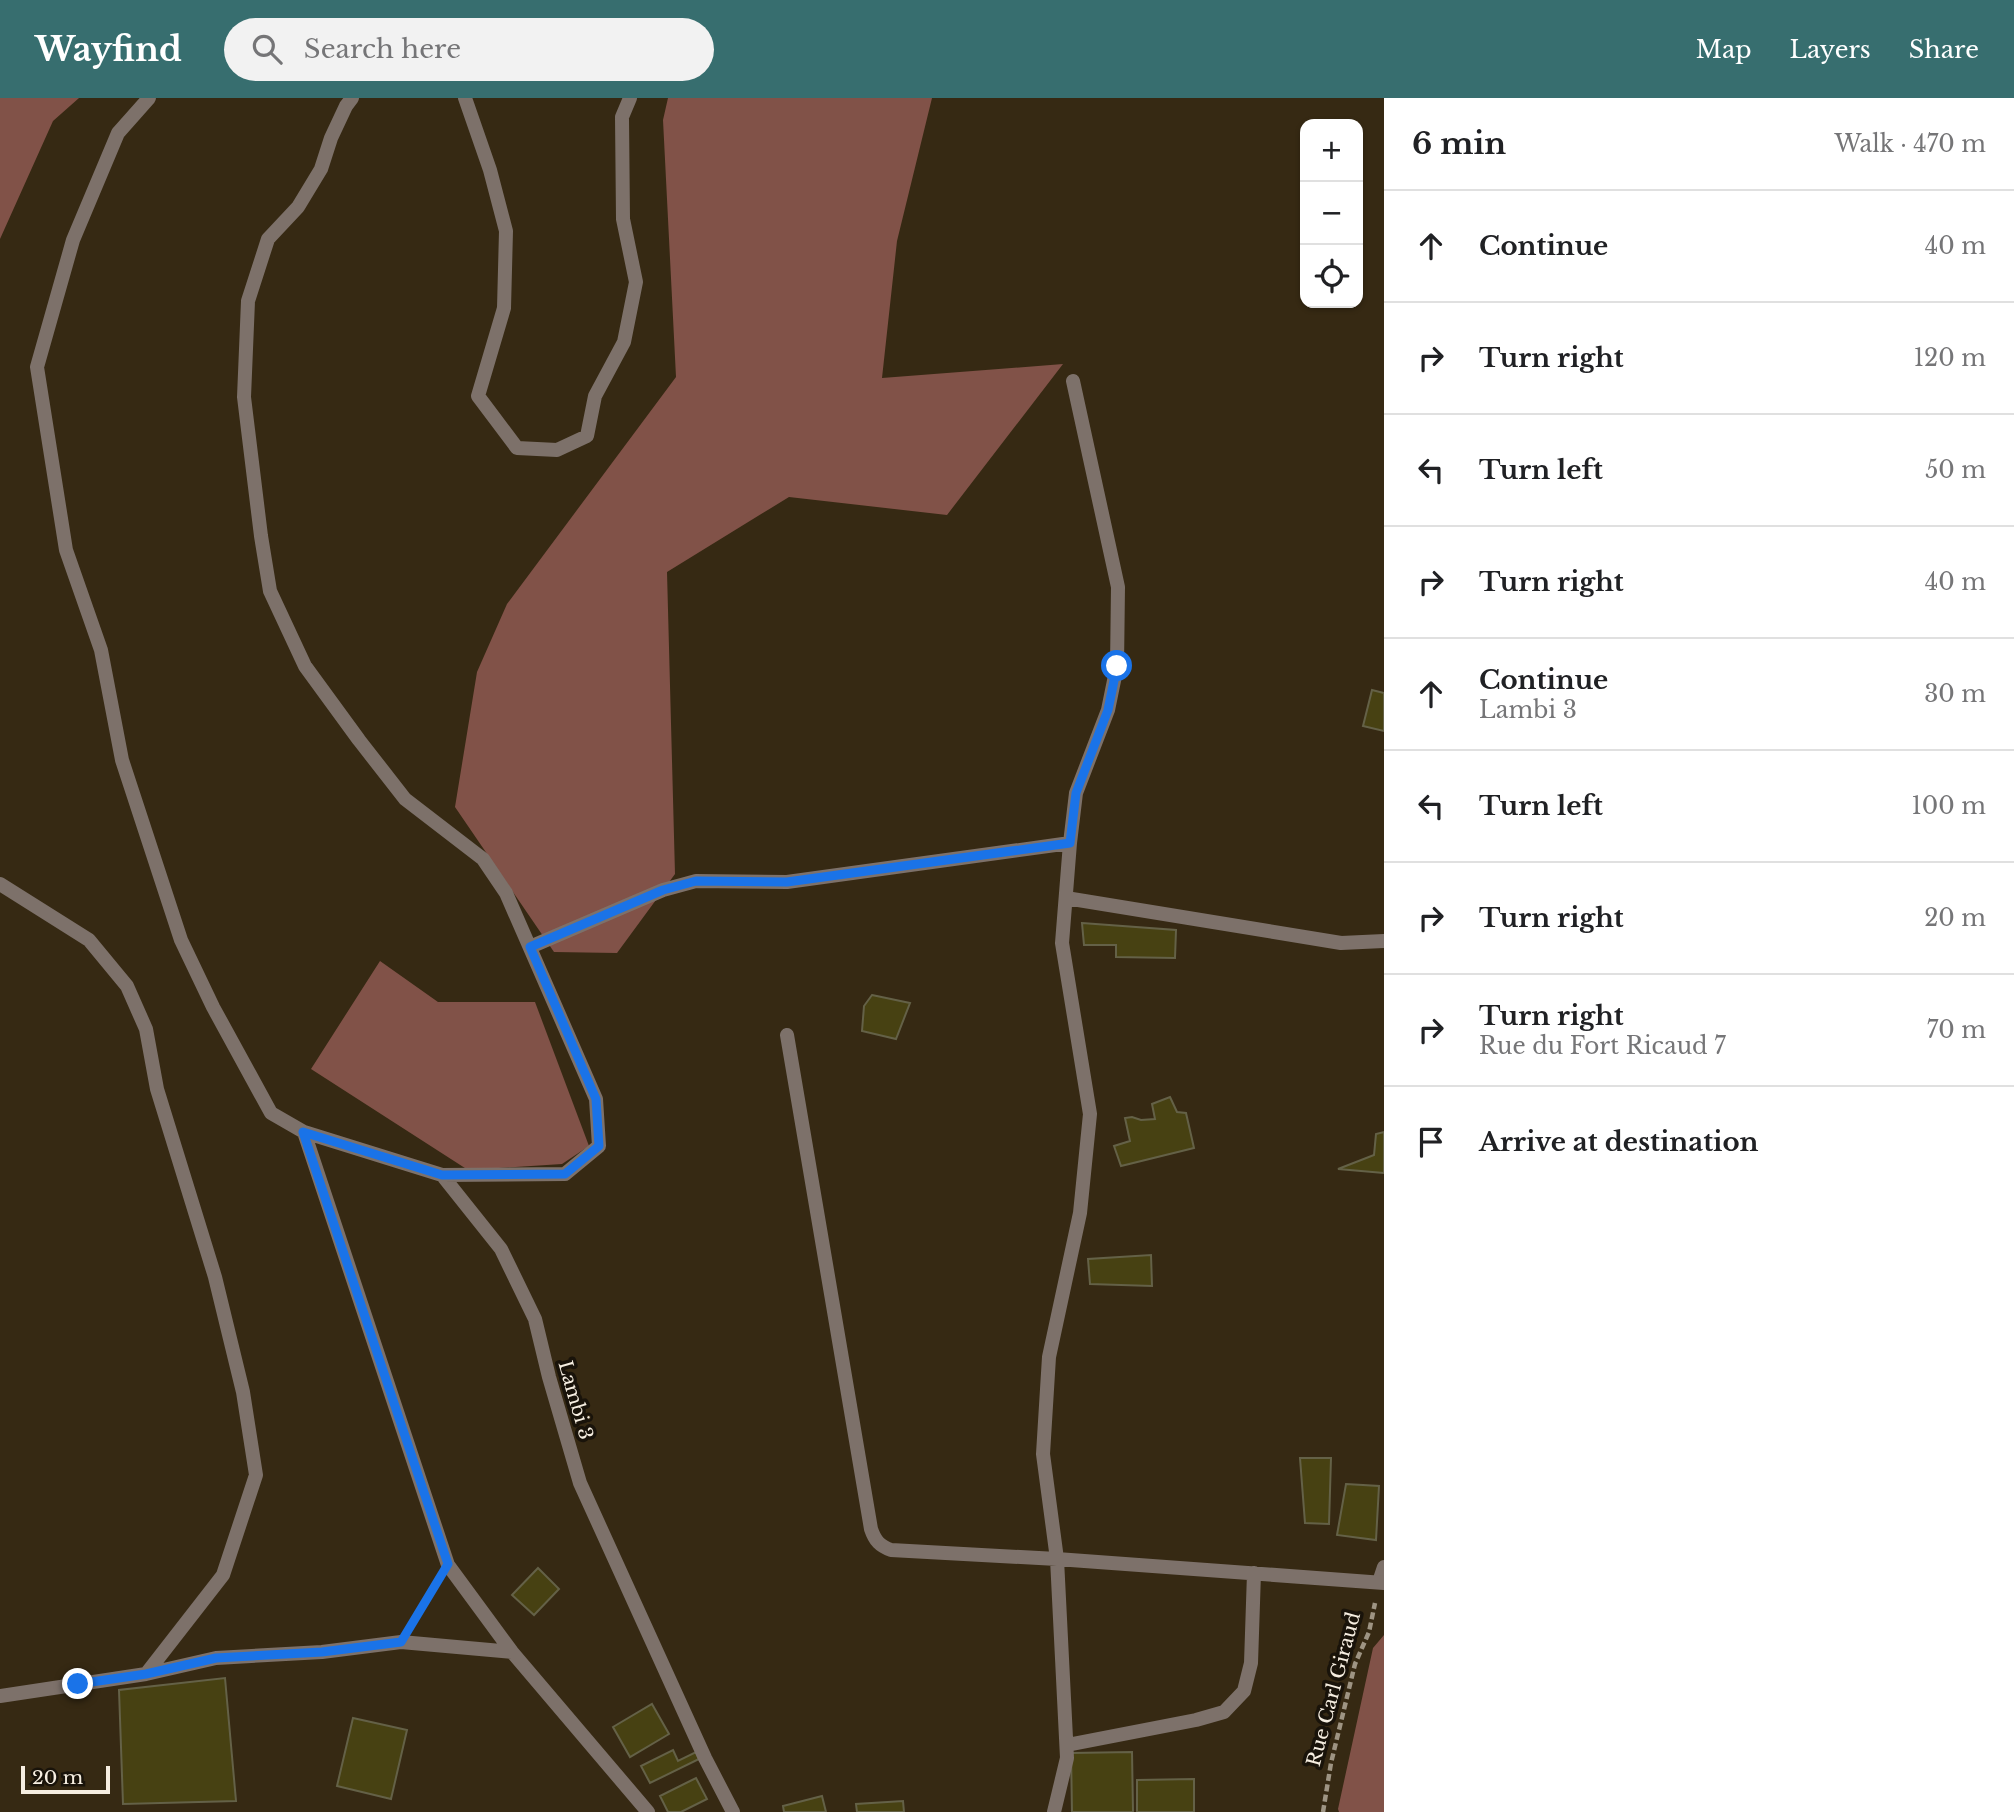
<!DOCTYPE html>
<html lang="en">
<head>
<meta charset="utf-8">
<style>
	body { margin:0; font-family:"Libre Baskerville",serif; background:#f2f2f2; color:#202124 }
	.controls { position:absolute; right:21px; top:21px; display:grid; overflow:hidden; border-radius:14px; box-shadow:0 2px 5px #0004 }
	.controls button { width:63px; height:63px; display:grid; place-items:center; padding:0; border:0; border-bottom:2px solid #e0e0e0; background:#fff; color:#202124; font:35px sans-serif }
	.scale { position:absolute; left:21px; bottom:18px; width:89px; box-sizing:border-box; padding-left:7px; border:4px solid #f6eee1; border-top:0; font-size:19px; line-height:24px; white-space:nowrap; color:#f6eee1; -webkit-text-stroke:5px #19130a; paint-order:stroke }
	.stop { position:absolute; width:21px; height:21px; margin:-16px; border:5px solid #1a73e8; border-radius:50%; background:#fff }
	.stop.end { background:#1a73e8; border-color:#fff; box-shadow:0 2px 7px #0008 }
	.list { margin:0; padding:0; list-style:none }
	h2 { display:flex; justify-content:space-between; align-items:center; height:91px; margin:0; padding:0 28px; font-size:30px }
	h2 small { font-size:23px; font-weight:400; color:#757577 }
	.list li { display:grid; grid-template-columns:46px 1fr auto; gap:21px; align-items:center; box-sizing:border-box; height:112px; padding:0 28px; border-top:2px solid #e0e0e0 }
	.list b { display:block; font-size:26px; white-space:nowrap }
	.list p { margin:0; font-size:23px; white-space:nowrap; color:#757577 }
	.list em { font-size:23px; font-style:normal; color:#757577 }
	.icon { flex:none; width:38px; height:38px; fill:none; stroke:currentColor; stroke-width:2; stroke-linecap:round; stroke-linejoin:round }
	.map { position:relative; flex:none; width:1384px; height:1714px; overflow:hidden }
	header { display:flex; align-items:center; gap:42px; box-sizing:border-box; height:98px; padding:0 35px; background:#376e6f; color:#fff }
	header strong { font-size:33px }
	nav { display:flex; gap:38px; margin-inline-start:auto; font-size:24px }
	.search { width:490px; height:63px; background:#f2f2f2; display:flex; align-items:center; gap:18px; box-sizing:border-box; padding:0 24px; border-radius:38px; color:#757577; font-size:26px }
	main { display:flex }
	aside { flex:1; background:#fff }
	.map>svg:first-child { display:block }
</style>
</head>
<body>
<header>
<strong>Wayfind</strong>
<div class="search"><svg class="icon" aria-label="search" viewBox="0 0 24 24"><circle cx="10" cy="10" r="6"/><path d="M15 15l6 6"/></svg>Search here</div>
<nav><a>Map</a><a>Layers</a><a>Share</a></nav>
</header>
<main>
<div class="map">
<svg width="1384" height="1714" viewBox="0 0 1384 1714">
	<rect width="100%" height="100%" fill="#362913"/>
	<path fill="#815248" d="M0,0H79L53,23L0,141Z
		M668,0H932L897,143L882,280L1063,266L947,417L789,399L667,474L675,776L617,855L554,854L455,709L477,574L507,506L676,279L663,22Z
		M380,863L438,904H535L589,1048L562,1066L468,1072L311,971Z
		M1384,1537V1714H1339L1338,1711L1373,1550Z"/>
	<path fill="#474112" stroke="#646147" stroke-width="2" d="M1372,592L1384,595V633L1363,628Z
		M1082,825L1176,832L1175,860L1116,859V847H1084Z
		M872,897L910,905L896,941L862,933L864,908Z
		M1170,999L1177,1014L1186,1015L1194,1050L1121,1068L1114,1048L1130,1043L1125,1020L1132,1019L1141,1022L1155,1021L1152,1006Z
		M1384,1034V1075L1338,1071L1374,1057L1376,1036Z
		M1151,1157L1152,1188L1090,1186L1088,1161Z
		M1300,1360H1331L1329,1426L1305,1425Z
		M1346,1386L1379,1388L1376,1442L1337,1437Z
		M538,1470L559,1491L534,1517L512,1497Z
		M225,1580L236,1703L123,1706L119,1592Z
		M652,1606L669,1636L630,1659L613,1629Z
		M353,1620L407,1632L391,1701L337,1688Z
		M673,1652L678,1663L696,1654L699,1661L650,1685L641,1668Z
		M1132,1654L1133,1714H1072L1071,1655Z
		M696,1680L707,1701L681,1714H668L660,1698Z
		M1194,1681V1714H1137V1682Z
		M822,1698L826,1714H784L783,1708Z
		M903,1703L904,1714H857L856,1706Z"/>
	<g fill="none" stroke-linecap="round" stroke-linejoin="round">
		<path stroke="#9e9483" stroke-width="4.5" stroke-dasharray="7 3.5" stroke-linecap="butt" d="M414,1523L437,1485
			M1323,1714L1331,1665L1355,1566L1369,1534L1375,1505"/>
		<path stroke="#7d716a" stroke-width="14" d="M149,0L118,35L73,142L37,269L66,452L101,552L122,662L181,842L213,909L271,1015L304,1034L442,1077L501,1151L535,1221L549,1279L580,1385L705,1660L733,1714
			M352,0L346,8L331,40L321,71L298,109L268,141L248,203L244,299L261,438L270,493L305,568L359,642L405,701L483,761L506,795L596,1001L599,1048L565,1076L442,1077
			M465,0L490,72L506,133L504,210L478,298L517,350L557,352L587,338L595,298L624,244L636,184L623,121L622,19L630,0
			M0,786L89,842L127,888L146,931L157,991L215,1179L243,1294L256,1377L223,1477L146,1576
			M1066,800L1341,845L1384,843
			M530,849L663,792L696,783L787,784L1070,745
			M787,937L871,1431C875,1443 880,1448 891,1452L1057,1461L1384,1485
			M304,1034L448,1467L512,1554L648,1714
			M1379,1484L1384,1469
			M0,1598L146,1576L216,1560L322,1554L401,1544L512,1554
			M1067,1647L1196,1622L1224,1614L1244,1593L1251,1565L1254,1475
			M1054,1714L1067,1660L1057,1461L1043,1356L1049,1259L1080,1115L1090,1016L1062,845L1070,745L1076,695L1108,612L1117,568L1118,489L1073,283"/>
	</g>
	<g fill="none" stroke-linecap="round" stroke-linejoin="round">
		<path stroke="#1a73e8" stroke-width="9" d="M78,1586L146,1576L216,1560L322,1554L401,1544L448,1466L303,1034L442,1077L565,1076L599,1048L596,1001L530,849L663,792L696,783L787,784L1070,745L1076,695L1108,612L1117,568"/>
	</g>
	<g text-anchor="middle" stroke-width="7" stroke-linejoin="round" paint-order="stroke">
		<g font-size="19" fill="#f6eee1" stroke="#19130a">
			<text transform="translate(576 1302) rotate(74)" y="7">Lambi 3</text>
			<text transform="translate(1333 1591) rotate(-75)" y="7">Rue Carl Giraud</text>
		</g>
	</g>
</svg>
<div class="controls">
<button>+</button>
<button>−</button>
<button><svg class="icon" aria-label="locate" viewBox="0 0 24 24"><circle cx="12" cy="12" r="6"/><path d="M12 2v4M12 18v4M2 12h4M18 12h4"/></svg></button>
</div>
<div class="scale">20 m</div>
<div class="stop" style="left:1117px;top:568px"></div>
<div class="stop end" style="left:78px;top:1586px"></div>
</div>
<aside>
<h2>6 min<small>Walk · 470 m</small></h2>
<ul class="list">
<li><svg class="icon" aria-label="ahead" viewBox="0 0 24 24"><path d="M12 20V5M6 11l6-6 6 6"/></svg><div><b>Continue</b></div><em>40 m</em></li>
<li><svg class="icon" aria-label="right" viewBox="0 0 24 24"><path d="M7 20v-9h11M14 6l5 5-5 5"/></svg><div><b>Turn right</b></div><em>120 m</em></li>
<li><svg class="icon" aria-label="left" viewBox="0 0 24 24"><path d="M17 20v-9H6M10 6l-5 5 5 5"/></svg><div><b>Turn left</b></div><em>50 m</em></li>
<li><svg class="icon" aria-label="right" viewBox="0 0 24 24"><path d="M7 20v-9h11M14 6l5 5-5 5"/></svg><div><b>Turn right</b></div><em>40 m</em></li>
<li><svg class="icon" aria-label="ahead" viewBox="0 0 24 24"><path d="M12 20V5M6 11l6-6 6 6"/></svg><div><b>Continue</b><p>Lambi 3</p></div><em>30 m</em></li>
<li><svg class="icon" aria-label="left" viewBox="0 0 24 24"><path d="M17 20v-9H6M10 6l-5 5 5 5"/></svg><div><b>Turn left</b></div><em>100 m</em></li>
<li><svg class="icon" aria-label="right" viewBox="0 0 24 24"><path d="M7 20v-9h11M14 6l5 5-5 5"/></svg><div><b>Turn right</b></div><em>20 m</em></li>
<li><svg class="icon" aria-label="right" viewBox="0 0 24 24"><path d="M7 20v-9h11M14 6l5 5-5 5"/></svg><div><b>Turn right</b><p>Rue du Fort Ricaud 7</p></div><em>70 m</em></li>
<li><svg class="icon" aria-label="arrive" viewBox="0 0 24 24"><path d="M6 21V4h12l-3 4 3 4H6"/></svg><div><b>Arrive at destination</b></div></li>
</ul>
</aside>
</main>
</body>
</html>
